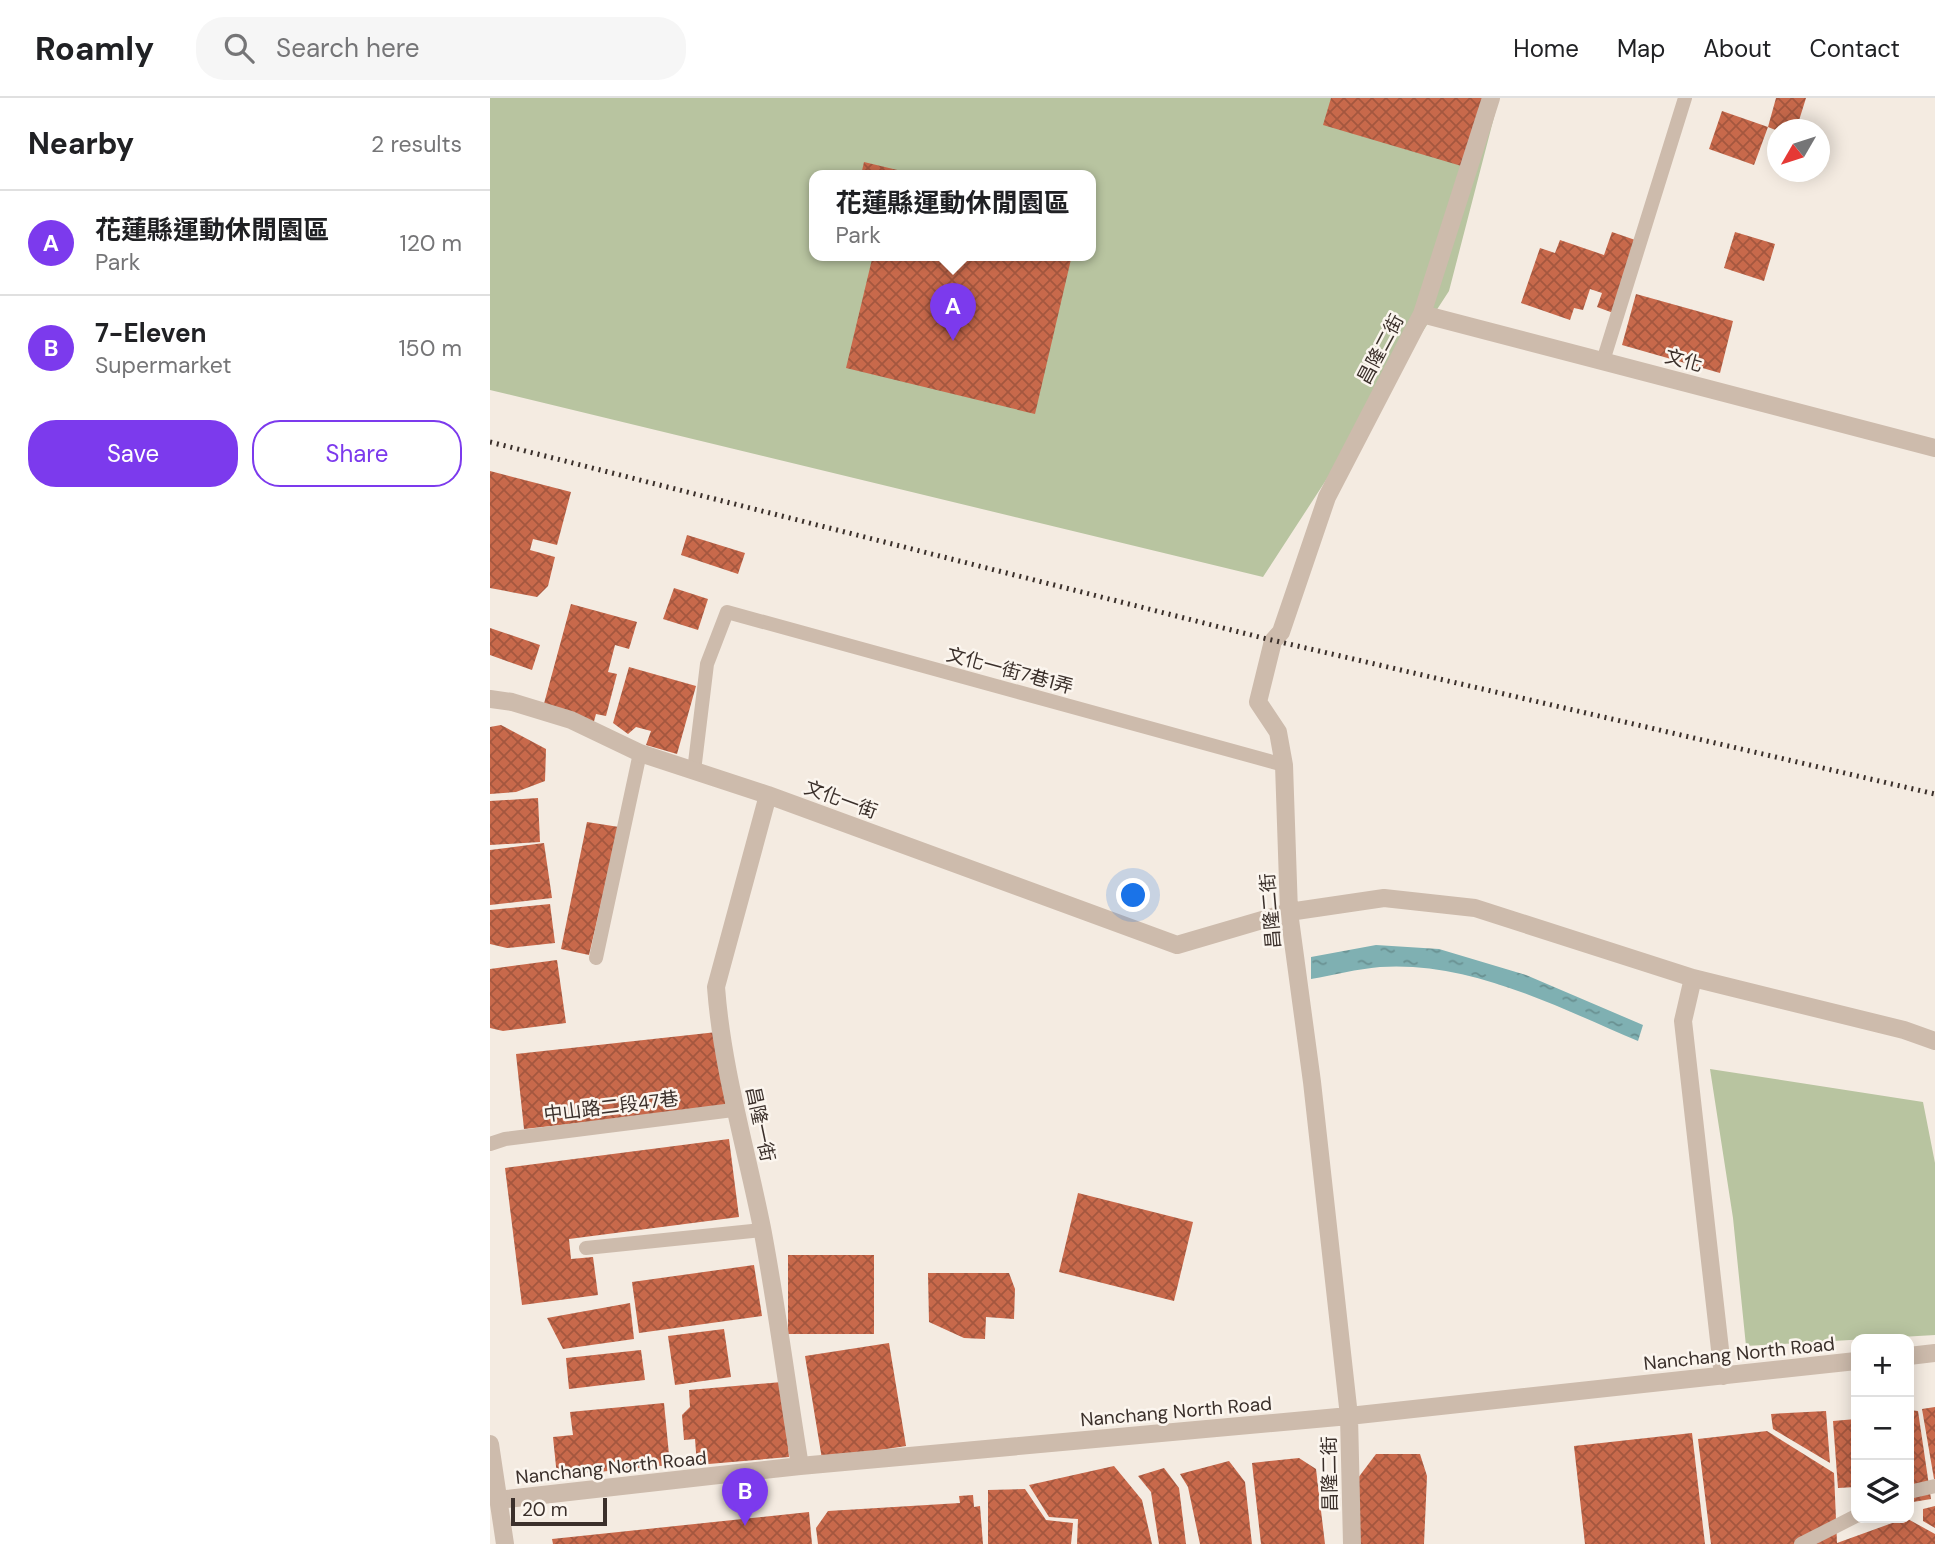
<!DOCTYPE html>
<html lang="en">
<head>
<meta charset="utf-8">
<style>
	body { margin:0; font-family:"DM Sans","Noto Sans TC",sans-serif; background:#f6f6f6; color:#202124 }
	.controls { position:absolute; right:21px; bottom:21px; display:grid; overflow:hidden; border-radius:14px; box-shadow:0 4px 18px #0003 }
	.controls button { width:63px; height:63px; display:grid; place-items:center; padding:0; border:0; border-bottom:2px solid #e0e0e0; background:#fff; color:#202124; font:35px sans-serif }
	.compass { position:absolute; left:1277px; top:21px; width:63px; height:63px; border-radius:50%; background:#fff; box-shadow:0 4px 18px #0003; rotate:231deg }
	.scale { position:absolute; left:21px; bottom:18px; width:96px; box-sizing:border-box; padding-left:7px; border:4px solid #3b302b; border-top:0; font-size:19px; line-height:24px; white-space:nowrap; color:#3b302b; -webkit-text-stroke:5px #fbf5ee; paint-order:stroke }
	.you { position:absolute; left:644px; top:798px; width:24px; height:24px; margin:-18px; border:5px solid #fff; border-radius:50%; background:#1a73e8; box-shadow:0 0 0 10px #1a73e833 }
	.badge { display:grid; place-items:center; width:46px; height:46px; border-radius:50%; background:#7c3aed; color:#fff; font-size:23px; font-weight:700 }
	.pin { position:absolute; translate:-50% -58px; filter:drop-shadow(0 2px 4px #0008) }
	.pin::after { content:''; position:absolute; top:37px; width:24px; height:21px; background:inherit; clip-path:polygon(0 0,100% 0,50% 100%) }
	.popup { position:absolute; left:319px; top:72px; width:287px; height:91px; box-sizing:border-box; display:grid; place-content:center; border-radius:14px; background:#fff; filter:drop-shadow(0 2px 5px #0005); font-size:23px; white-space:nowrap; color:#757577 }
	.popup b { font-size:26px; color:#202124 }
	.popup::after { content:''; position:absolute; left:50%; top:100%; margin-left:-14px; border:14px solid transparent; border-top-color:#fff }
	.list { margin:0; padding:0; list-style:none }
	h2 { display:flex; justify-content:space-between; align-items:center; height:91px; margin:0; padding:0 28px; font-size:30px }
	h2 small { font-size:23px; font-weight:400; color:#757577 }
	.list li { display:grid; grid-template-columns:46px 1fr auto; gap:21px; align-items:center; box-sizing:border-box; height:105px; padding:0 28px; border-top:2px solid #e0e0e0 }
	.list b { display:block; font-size:26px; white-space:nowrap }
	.list p { margin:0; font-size:23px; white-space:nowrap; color:#757577 }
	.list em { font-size:23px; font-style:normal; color:#757577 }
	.actions { display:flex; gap:14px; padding:21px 28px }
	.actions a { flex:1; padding:16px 0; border:2px solid #7c3aed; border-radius:28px; text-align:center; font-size:24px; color:#7c3aed }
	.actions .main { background:#7c3aed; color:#fff }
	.icon { flex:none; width:38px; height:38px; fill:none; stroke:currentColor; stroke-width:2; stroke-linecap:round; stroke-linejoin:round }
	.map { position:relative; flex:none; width:1445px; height:1446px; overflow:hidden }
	header { display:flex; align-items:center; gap:42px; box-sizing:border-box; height:98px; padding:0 35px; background:#fff; border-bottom:2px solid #e0e0e0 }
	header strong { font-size:33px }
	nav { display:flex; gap:38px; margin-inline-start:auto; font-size:24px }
	.search { width:490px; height:63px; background:#f6f6f6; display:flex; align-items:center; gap:18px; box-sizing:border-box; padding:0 24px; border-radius:28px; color:#757577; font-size:26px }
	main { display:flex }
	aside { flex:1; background:#fff }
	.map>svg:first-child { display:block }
</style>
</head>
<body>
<header>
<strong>Roamly</strong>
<div class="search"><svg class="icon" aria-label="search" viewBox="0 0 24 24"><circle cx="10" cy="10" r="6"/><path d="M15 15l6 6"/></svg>Search here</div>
<nav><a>Home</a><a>Map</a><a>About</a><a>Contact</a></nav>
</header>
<main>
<aside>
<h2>Nearby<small>2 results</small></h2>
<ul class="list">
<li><span class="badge">A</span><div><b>花蓮縣運動休閒園區</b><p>Park</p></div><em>120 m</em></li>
<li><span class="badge">B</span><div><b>7-Eleven</b><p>Supermarket</p></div><em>150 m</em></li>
</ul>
<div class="actions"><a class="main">Save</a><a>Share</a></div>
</aside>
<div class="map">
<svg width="1445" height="1446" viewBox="0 0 1445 1446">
	<defs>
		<pattern id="water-ripples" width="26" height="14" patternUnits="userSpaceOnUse" patternTransform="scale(1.75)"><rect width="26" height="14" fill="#7fb0b2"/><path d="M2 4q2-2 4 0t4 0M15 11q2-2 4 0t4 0" fill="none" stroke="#699091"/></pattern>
		<pattern id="building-cross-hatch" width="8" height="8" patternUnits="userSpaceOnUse" patternTransform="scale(1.75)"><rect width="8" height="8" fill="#c8694b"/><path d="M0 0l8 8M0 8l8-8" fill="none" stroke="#a4573f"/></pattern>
	</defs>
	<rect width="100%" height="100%" fill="#f4ebe1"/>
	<path fill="#b8c4a0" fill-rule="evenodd" d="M0,0H1009L959,193L773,479L0,292ZM325,77H601V157H325Z
		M1220,971L1433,1004L1445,1065V1237L1256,1248L1243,1120Z"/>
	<path fill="url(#water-ripples)" d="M886,847L949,851L1036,877L1153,927L1148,943C1067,909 981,863 890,869C867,871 844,877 821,881V859Z"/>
	<path fill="url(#building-cross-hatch)" d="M841,0H1005L985,72L833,27Z
		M1286,0H1316L1306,32L1288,33L1278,29Z
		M1232,13L1278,29L1264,67L1219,51Z
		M374,64L424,76V77H371Z
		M1122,134L1151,144L1126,216L1107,209L1112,195L1100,191L1093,212L1084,210L1080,222L1031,205L1050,150L1065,155L1070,142L1114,157Z
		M1245,134L1285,146L1274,183L1234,170Z
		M383,157H582L545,316L356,270Z
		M1146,196L1243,223L1230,275L1132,247Z
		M0,373L81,394L67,447L43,441L40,452L65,459L58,488L47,499L0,490Z
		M197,437L255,455L248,476L191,457Z
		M184,490L218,501L208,532L173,521Z
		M81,506L147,524L139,551L125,547L118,574L127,576L116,618L106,616L103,627L52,613Z
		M0,530L50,547L42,572L0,557Z
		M139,569L206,588L187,656L156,647L161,633L146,629L138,636L123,625Z
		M11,627L56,651L55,683L26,694L0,696V629Z
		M48,700L50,744L0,747V703Z
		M97,724L129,729L99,857L71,851Z
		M54,745L62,800L0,807V752Z
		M60,806L65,845L17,850L0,846V812Z
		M67,862L76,925L13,933L0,930V871Z
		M227,934L236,1009L34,1031L26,956Z
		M239,1041L249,1119L79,1141L81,1161L103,1159L108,1197L32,1207L15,1070Z
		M588,1095L703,1124L684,1203L569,1174Z
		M298,1157H384V1236H298Z
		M264,1167L272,1218L149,1235L142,1184Z
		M438,1175H519L525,1191L524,1221L496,1219L495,1241L474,1240L439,1224Z
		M140,1205L144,1241L73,1251L57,1220Z
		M234,1231L241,1279L185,1287L178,1238Z
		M399,1245L416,1348L332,1361L315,1258Z
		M151,1252L155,1282L79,1291L76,1260Z
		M292,1284L299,1359L207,1367L205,1341L194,1342L192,1317L200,1309L199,1292Z
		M174,1305L180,1367L67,1378L63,1339L83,1337L80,1314Z
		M1445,1309V1381H1444L1432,1311Z
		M1419,1312L1428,1313L1441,1401L1423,1404Z
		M1336,1313L1340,1365L1283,1331L1281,1316Z
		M1366,1321V1389L1348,1390L1343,1323Z
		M1277,1333L1344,1375L1347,1445L1416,1420L1445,1436V1446H1221L1208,1341Z
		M1202,1335L1215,1446H1095L1084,1348Z
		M886,1356H930L937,1378L934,1446H869L868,1380Z
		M809,1360L826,1371L835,1446H771L762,1365Z
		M739,1363L755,1384L762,1446H710L698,1389L690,1376Z
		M624,1368L652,1402L662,1446H587L588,1421L559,1419L539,1387Z
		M674,1370L689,1390L696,1446H669L661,1394L648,1378Z
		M535,1391L556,1422L583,1425L581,1446H498V1392Z
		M483,1397L484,1409L490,1408L493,1446H328L326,1430L338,1413L470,1405L469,1398Z
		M1445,1408V1430L1433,1423V1411Z
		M319,1414L322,1446H63L62,1441Z"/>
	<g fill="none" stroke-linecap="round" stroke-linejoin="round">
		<path stroke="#cdbbac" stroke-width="14" d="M1113,263L1195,0
			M204,673L217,566L237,514L794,667
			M106,860L150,655
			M0,1046L15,1041L243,1012L244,1007
			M96,1150L272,1132
			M1419,1394L1445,1388
			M1311,1446L1366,1418"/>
		<path stroke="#cdbbac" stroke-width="18" d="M932,216L1445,350
			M0,601L22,604L81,622L150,655L278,697L687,847L799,814L894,800L985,810L1203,880
			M278,697L226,889C232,970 256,1050 272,1130C287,1209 297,1289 310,1368
			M1419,1258L1445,1255
			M1233,1278L1193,923L1203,880L1414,932L1445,943
			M8,1402L310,1368L859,1318L1366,1263
			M862,1446L859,1318L822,984L799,814L794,667L788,634L768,604L783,543L791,534L837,399L932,216L1001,0"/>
		<path stroke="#cdbbac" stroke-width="18" d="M0,1346L15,1446"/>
		<path stroke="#3b302b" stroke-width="5" stroke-dasharray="2 5" stroke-linecap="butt" d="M0,344L773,540L1445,696"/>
	</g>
	<g text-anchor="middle" stroke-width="5" stroke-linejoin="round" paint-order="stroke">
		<g font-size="19" fill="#3b302b" stroke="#fbf5ee">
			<text transform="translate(890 251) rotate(-62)" y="7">昌隆二街</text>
			<text transform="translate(1194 262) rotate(15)" y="7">文化</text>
			<text transform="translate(520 572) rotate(15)" y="7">文化一街7巷1弄</text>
			<text transform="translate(351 701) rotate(20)" y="7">文化一街</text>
			<text transform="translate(780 813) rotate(-95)" y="7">昌隆二街</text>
			<text transform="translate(121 1008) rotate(-7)" y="7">中山路二段47巷</text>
			<text transform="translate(271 1026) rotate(78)" y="7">昌隆一街</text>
			<text transform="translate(1249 1255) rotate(-6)" y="7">Nanchang North Road</text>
			<text transform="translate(686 1313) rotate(-5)" y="7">Nanchang North Road</text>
			<text transform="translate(121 1369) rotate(-6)" y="7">Nanchang North Road</text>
			<text transform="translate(839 1376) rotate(-91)" y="7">昌隆二街</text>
		</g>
	</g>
</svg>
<div class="controls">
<button>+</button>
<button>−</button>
<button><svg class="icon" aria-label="layers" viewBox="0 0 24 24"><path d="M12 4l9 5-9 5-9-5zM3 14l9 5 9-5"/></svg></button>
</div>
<svg class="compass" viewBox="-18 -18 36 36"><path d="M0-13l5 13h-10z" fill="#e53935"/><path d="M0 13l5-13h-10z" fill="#757577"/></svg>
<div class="scale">20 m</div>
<div class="you"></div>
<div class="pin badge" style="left:463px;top:243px">A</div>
<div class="popup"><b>花蓮縣運動休閒園區</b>Park</div>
<div class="pin badge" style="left:255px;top:1428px">B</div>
</div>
</main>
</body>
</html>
